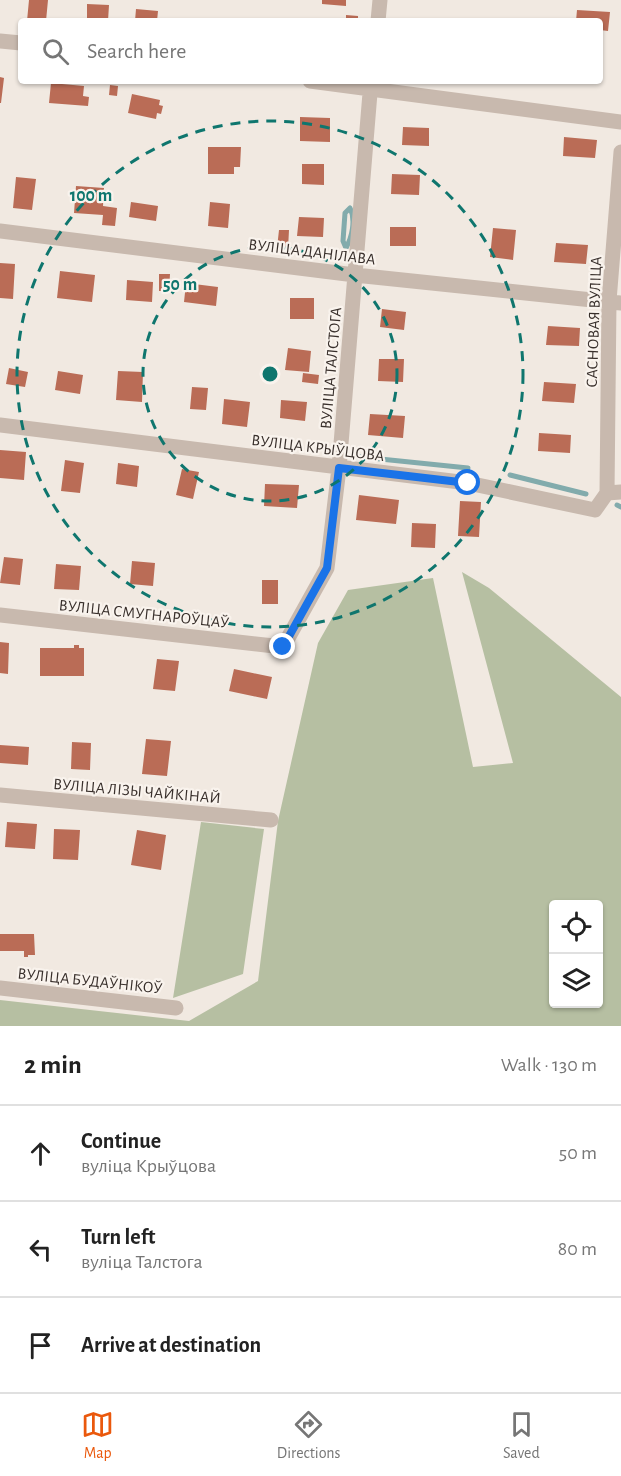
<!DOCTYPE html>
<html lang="en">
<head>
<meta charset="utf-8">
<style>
	body { margin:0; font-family:"Alegreya Sans",sans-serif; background:#f2f2f2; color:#222 }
	.controls { position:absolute; right:18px; bottom:18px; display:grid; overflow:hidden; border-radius:6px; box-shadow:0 2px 4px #0004 }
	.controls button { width:54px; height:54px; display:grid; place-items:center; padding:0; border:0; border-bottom:2px solid #e0e0e0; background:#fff; color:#222; font:30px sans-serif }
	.stop { position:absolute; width:18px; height:18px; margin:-14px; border:4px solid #1a73e8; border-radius:50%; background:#fff }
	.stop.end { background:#1a73e8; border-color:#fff; box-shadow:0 2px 6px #0008 }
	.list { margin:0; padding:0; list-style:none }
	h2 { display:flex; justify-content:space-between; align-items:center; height:78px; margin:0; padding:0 24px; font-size:26px }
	h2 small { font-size:20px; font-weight:400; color:#767676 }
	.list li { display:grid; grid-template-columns:39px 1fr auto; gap:18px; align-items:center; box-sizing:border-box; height:96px; padding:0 24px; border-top:2px solid #e0e0e0 }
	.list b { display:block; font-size:22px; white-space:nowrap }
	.list p { margin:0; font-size:20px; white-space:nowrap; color:#767676 }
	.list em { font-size:20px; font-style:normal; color:#767676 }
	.icon { flex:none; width:33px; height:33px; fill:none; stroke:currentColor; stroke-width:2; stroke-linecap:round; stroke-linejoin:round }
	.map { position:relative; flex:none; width:621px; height:1026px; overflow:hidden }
	.search { position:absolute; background:#fff; box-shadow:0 2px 4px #0004; left:18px; right:18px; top:18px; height:66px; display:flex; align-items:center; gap:15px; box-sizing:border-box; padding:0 21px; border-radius:6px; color:#767676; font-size:22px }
	.sheet { height:366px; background:#fff }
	nav { display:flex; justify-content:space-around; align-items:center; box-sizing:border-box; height:84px; border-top:2px solid #e0e0e0; background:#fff; font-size:16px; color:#767676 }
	nav a { display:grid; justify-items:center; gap:3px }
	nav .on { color:#ea580c }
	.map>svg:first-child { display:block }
</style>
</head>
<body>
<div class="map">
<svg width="621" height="1026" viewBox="0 0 621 1026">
	<rect width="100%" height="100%" fill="#f1e9e1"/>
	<path fill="#b6bfa2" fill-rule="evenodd" d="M462,572L489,588L621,697V1026H0V1000L189,1021L258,981L278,821L318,643L348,590L433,578L473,767L513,763ZM554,904H598V1004H554Z
		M201,822L264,829L243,974L173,998Z"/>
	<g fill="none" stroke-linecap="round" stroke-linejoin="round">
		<path stroke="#82abac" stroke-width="5" d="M350,208C356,220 352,237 346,248L343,241L345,213Z
			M351,456L468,468
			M510,475L586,494
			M617,505L621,507"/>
	</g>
	<path fill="#ba6c56" d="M29,0H48L46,21H27Z
		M322,0H346V6L322,4Z
		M87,4L109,5L108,21H87Z
		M136,9L158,11L157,21H135Z
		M577,10L610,12L608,31L600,30V21H576Z
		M346,15L358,16V21H346Z
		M0,77L4,78L1,103H0Z
		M51,83L84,86L83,96L89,97L88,106L49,103Z
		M110,85L118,86L117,96L109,95Z
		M132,94L160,100L159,105L163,106L161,114L157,113L156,119L128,113Z
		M300,117L330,118V142L300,141Z
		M403,127L429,128V146L402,145Z
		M564,137L597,140L595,158L563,156Z
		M208,147H241L240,167H234V174H208Z
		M302,164H324V185L302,184Z
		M392,174L420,175L419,195L391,194Z
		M16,177L36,179L32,210L13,208Z
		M76,186L104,188L103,206L117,208L115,226L102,225L103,215L74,213Z
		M131,202L158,206L156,221L129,217Z
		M210,202L230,204L228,228L208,226Z
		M299,217L324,218L323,237L297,236Z
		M390,227H416V246H390Z
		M493,228L516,230L513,260L490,257Z
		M279,230H289L288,249L277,248Z
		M556,243L588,245L586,264L554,262Z
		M0,263L15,264L13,299L0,298Z
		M60,271L95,275L92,302L57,298Z
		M159,274H170L169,291H159Z
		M127,280L153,282L152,302L126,300Z
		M186,283L218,287L216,306L184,302Z
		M290,298H314V319H290Z
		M382,309L406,312L404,330L380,327Z
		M548,326L580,328L579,346L546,345Z
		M288,348L311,351L309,372L285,370Z
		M379,359H404L403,382L378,381Z
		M9,368L28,372L25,387L6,384Z
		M58,371L83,375L80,394L55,390Z
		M118,371L143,372L142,402L116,400Z
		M303,373L319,375L318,384L302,382Z
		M544,382L576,384L574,403L542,401Z
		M192,387L208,388L206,410L190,409Z
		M224,399L250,402L247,427L222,424Z
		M281,400L307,402L305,421L280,418Z
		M370,414L405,416L403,438L368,435Z
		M539,433L571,435L570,453L538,451Z
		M0,450L26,452L24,480L0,478Z
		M65,460L84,463L80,493L61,491Z
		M118,463L139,466L137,487L116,484Z
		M182,469L199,472L193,499L176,495Z
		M265,484L299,485L297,508L264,506Z
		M359,495L399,500L396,524L356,520Z
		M460,501L481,502L479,537L458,536Z
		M412,523L436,524L435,548L411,547Z
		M4,557L23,559L20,585L0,583Z
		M132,561L155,563L153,586L130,584Z
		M56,564L81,566L79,590L54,589Z
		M262,580H278V604H262Z
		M0,642L9,643L8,674L0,673Z
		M74,645H79V648H84V676H40V648H74Z
		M157,659L179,661L175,691L153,689Z
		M234,669L272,677L267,699L229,691Z
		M146,739L171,741L167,776L142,774Z
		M72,742L91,743L90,770L71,769Z
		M0,745L29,747L28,765L0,763Z
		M7,822L37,824L35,849L5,847Z
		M54,829L80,830L78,860L53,859Z
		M137,830L166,835L161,870L131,865Z
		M0,934H34L35,955H28V957H24V951H0Z"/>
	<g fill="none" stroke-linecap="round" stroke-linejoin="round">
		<path stroke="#c8b9ae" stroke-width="15" d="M378,21L380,0
			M0,41L21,43
			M310,81L621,122
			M0,231L355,275L621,303
			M0,425L468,483L595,510L607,493L621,492
			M607,493L609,301L621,152
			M0,615L283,647L327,568L339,468L371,81
			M0,795L271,820
			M0,988L176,1008"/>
	</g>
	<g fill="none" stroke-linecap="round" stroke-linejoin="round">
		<path stroke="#1a73e8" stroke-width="8" d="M283,647L327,568L339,468L468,483"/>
	</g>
	<g fill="none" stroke="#0f766e" stroke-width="3" stroke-dasharray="10 8">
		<circle cx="270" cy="374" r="127"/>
		<circle cx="270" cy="374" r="253"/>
	</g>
	<g text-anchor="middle" stroke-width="4.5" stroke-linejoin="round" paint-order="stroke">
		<g font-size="16" fill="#382f2b" stroke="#f9f3ed">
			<text transform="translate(312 251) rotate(7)" y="6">ВУЛІЦА ДАНІЛАВА</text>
			<text transform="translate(593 322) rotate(-88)" y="6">САСНОВАЯ ВУЛІЦА</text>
			<text transform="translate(330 368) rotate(-85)" y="6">ВУЛІЦА ТАЛСТОГА</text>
			<text transform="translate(318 447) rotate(7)" y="6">ВУЛІЦА КРЫЎЦОВА</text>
			<text transform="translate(144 613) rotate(6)" y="6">ВУЛІЦА СМУГНАРОЎЦАЎ</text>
			<text transform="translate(137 790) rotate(5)" y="6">ВУЛІЦА ЛІЗЫ ЧАЙКІНАЙ</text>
			<text transform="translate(90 980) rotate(6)" y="6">ВУЛІЦА БУДАЎНІКОЎ</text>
		</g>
	</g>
	<circle cx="270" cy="374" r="9" fill="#0f766e" stroke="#f9f3ed" stroke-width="3"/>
	<g font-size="18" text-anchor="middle" font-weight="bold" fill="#0f766e" stroke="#f9f3ed" stroke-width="4.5" stroke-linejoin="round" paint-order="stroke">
		<text x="91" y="201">100 m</text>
		<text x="180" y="290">50 m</text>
	</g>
</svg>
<div class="controls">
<button><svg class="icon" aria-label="locate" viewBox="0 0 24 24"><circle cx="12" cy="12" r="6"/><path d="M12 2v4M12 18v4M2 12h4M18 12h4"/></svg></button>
<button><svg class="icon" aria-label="layers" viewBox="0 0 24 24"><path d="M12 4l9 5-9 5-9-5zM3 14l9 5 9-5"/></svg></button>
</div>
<div class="stop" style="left:468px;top:483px"></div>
<div class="stop end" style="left:283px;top:647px"></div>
<div class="search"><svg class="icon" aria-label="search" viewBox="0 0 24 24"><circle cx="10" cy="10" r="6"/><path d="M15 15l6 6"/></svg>Search here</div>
</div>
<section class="sheet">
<h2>2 min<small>Walk · 130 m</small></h2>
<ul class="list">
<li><svg class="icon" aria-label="ahead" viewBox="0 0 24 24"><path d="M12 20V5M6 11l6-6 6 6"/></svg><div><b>Continue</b><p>вуліца Крыўцова</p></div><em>50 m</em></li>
<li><svg class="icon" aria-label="left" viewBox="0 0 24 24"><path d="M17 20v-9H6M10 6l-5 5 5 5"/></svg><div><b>Turn left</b><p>вуліца Талстога</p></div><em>80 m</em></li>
<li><svg class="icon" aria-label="arrive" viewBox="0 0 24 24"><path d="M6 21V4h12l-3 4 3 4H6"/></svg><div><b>Arrive at destination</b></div></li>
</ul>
</section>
<nav>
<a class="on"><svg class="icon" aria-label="map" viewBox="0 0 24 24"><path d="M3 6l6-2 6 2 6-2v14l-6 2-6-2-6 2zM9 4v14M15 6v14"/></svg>Map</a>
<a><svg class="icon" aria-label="directions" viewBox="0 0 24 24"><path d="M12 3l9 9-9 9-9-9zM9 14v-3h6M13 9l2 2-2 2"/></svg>Directions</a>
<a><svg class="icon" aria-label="saved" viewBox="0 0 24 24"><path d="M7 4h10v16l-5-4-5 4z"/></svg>Saved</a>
</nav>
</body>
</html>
